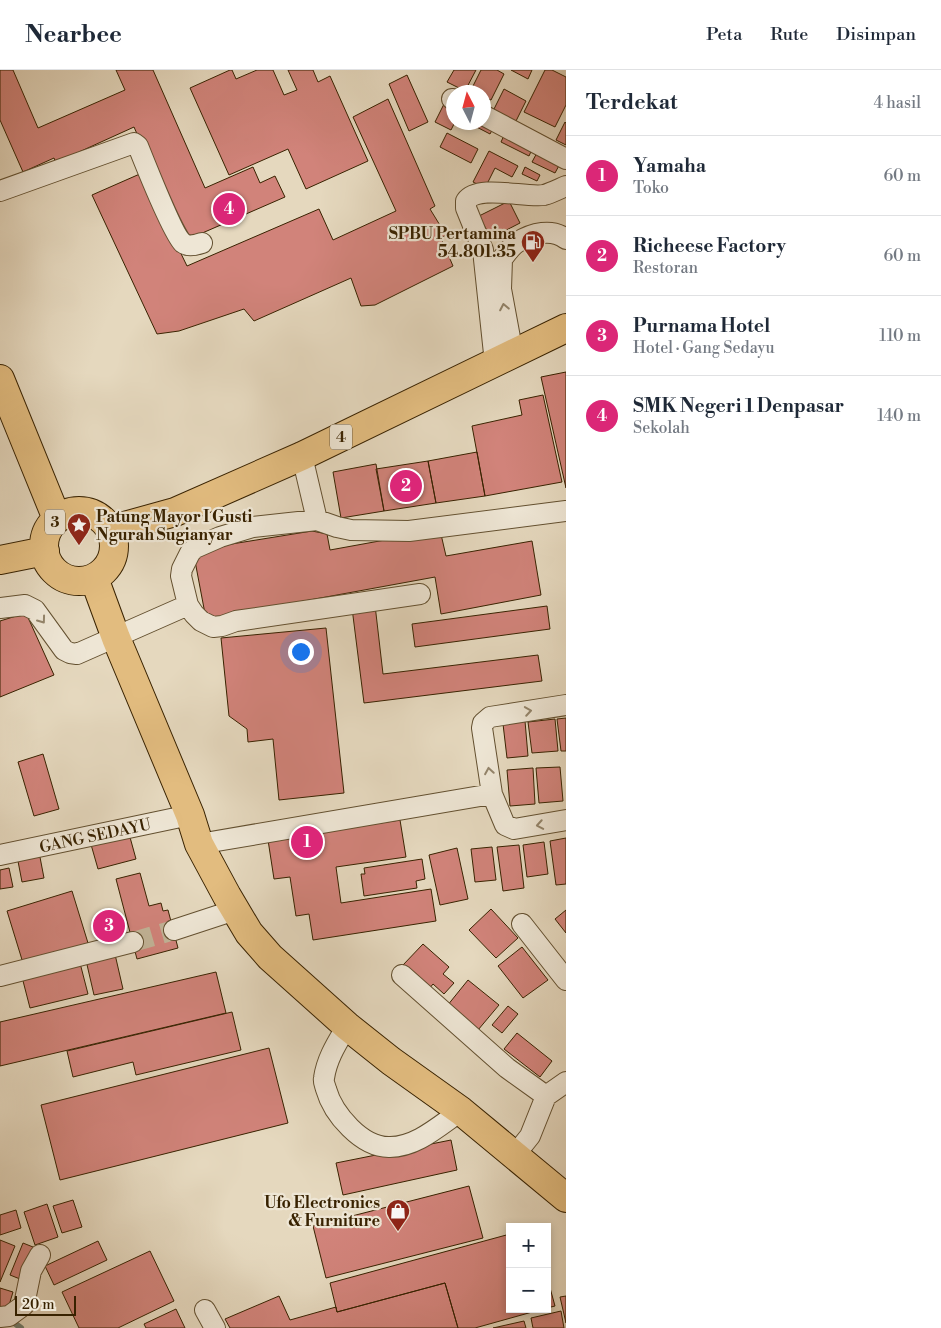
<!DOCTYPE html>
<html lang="id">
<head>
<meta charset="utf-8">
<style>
	body { margin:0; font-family:"Libre Bodoni",serif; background:#f6f6f7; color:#1f2937 }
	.controls { position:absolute; right:15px; bottom:15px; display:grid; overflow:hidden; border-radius:0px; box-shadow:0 2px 8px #0003 }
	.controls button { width:45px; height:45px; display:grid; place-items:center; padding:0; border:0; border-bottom:1px solid #e0e1e3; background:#fff; color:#1f2937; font:25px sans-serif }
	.compass { position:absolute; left:446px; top:15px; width:45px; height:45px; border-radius:50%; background:#fff; box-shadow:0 2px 8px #0003; rotate:354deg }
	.scale { position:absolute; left:15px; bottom:12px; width:61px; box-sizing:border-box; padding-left:5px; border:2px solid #382200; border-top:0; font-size:14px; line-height:18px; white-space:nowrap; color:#382200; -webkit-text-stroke:4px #eee6d5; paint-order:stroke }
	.you { position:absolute; left:300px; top:581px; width:18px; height:18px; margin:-12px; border:4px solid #fff; border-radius:50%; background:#1a73e8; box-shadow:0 0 0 8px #1a73e833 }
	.badge { display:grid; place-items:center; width:32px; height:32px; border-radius:50%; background:#db2777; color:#fff; font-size:16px; font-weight:700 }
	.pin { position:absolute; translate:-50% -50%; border:2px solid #fff; box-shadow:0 1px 5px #0006 }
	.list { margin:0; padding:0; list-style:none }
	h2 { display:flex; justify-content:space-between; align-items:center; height:65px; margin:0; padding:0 20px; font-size:21px }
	h2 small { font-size:16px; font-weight:400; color:#747a83 }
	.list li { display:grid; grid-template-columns:32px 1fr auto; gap:15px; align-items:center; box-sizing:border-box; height:80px; padding:0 20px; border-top:1px solid #e0e1e3 }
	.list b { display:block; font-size:19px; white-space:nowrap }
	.list p { margin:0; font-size:16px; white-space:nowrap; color:#747a83 }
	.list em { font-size:16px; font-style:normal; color:#747a83 }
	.map { position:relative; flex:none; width:566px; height:1258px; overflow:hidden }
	header { display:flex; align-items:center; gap:30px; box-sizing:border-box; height:70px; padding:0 25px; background:#fff; border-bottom:1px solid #e0e1e3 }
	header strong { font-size:24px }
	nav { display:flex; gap:28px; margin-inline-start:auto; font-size:18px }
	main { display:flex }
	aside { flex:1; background:#fff }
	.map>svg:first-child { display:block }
</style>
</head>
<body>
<header>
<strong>Nearbee</strong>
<nav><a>Peta</a><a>Rute</a><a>Disimpan</a></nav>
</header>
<main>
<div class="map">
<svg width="566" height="1258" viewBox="0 0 566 1258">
	<rect width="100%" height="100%" fill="#e5d8be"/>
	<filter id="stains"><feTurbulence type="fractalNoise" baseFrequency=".004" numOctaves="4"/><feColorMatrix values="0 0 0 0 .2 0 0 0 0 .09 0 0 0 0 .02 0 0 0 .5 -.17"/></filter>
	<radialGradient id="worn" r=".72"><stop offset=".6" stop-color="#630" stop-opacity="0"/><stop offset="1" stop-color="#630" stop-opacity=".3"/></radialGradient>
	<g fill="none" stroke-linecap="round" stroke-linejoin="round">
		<path stroke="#707d6e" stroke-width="6" d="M9,1253L13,1252L21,1258"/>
	</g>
	<path fill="#d1837a" stroke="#382200" d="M0,0H13L38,58L125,20L116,0H153L205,118L253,97L260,113L275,106L285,127L184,171L134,57L79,82L82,88L58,98L54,88L23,102L0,50Z
		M230,0H232L236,9L257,0H273L284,25L297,20L288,0H313L318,12L330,6L368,91L306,119L288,79L229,105L190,18Z
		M454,0H476L465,21L447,12Z
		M481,0H497L504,4L491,30L483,27V22H475L471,20Z
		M511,0H532L528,9Z
		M545,0H552L566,7V35L555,57L524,42Z
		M407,5L428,52L409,61L389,14Z
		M504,19L526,31L515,53L493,41Z
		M388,29L435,136L430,139L446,165L441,168L453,196L375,235L361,236L351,208L254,251L244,239L179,261L157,264L92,125L142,103L187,196L319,139L333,170L396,141L353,47Z
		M445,32L453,36V52H455L451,60L435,52Z
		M467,52H483L496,53L490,64Z
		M565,52L566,53V75L556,70Z
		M506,61L534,75L529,86L501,72Z
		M447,63L478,79L471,93L440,77Z
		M539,79L562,90L555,103L532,92Z
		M489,81L518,96L512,107L495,98L485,118L473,112Z
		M525,97L540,105L537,111L522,104Z
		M509,131L520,153L491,168L479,146Z
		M566,302V418L541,307Z
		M543,325L562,412L485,426L472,356L522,345L519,330Z
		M477,382L485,426L436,433L428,391Z
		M428,391L436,433L384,441L376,399Z
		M376,394L384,441L341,448L333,402Z
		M440,460L446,486L532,471L541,525L441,544L435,507L206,549L195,491L207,478L312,461L327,464L330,480Z
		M375,535L383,604L538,585L542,611L364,633L352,538Z
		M547,536L550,559L415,577L412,554Z
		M26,543L54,605L0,627V551Z
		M326,558L344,723L279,730L273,669L248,672L247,659L229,646L221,568Z
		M566,648V681H561L557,649Z
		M555,649L558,681L532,683L528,652Z
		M525,651L528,686L507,688L503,654Z
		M43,684L59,739L34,746L18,692Z
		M560,697L563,731L539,733L536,698Z
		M533,698L535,734L510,736L507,700Z
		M400,750L406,787L336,797L341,833L431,819L436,851L313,870L309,844L296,846L290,807L274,809L268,770Z
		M128,760L136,789L98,799L90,771Z
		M566,768V814L556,815L550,771Z
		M544,772L548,804L527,807L523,775Z
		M519,775L524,818L503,821L497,777Z
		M492,777L496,810L475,812L471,779Z
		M457,778L468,829L440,835L429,785Z
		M39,782L44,808L22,812L17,786Z
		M422,789L425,809L416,811L417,818L364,826L361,804H365L364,798Z
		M9,798L13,817L0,819V800Z
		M140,803L149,836L161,833L163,841L168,840L178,878L137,889L116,809Z
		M72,821L88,873L23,893L7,841Z
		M491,839L518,868L496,888L469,860Z
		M566,840V863L555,849Z
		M423,874L449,897L443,904L454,913L444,924L433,914L429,919L403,895Z
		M522,877L548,910L523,928L498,896Z
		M114,880L123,919L94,925L85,886Z
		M80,893L88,924L30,938L22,907Z
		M216,902L226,943L0,996V952Z
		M468,910L499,935L478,960L447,936Z
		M508,936L518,944L502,963L492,955Z
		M232,942L241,980L136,1005L133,992L73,1007L67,981Z
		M517,963L552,991L540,1007L504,979Z
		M269,978L288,1053L60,1110L41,1035Z
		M451,1070L457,1100L343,1125L336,1093Z
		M469,1116L483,1168L326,1208L313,1156Z
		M73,1130L82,1157L62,1163L53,1136Z
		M47,1134L58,1167L35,1175L24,1142Z
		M16,1140L21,1158L0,1165V1145Z
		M510,1164V1239H543L475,1258H458L445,1213L337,1242L330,1213Z
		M0,1170L15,1176L0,1212Z
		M98,1171L107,1190L54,1215L45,1196Z
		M23,1173L38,1179L25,1211L10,1205Z
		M150,1181L174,1231L118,1258H79L62,1222Z
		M547,1207L555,1236L547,1238Z
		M445,1213L458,1258H230L225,1249L279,1226L290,1250L336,1237L337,1242Z
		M0,1218L13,1222L7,1242L0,1241Z
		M566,1226V1253L560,1227Z
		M176,1239L185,1258H146L144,1254Z
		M561,1241L564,1258H533L531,1248Z
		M524,1251L526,1258H493Z"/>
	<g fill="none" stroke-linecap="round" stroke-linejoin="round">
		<path stroke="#c2b498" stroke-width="20" stroke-dasharray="20 10" stroke-linecap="butt" d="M133,872L174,860"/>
		<g stroke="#635030" stroke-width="22">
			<path id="minor" d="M452,29H453
				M483,45L566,89
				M0,121L134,73L138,76C144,91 174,167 183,173C188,177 196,175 202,173
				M513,284L501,219L502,189C506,184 512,175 518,172C532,163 552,158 566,169
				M495,293L483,180L466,138V131C478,114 525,128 544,125C551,123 559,119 566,116
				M302,386L317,450
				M420,524L236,551L222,556L213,557L201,551L194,544L188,535L181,506L182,499L190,483L195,478L220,467L253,457L317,450L337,457L351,460L409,461L566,441
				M0,538L25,535L35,540L64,580L70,583L77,584L188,535
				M566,635L490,647L483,653L482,658L492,724L505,755L514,759L566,750
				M199,774L492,724
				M0,785L190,745
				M522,854L566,910
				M174,860L235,840
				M402,905L507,998L546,1026
				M0,906L133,872
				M347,956C337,973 327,988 324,1008C323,1012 325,1015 326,1019C333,1044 362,1078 390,1077C417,1077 440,1055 461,1041
				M514,1086L530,1066L546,1026L566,1012
				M205,1240L215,1258
				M0,1247L9,1246L24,1235L31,1201L40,1185"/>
		</g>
		<g stroke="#382200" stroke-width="30">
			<path id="highway" d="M0,309L57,449
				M44 476a35 35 0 1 1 70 0a35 35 0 1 1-70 0Z
				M110,460L175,442L302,386L566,258
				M0,490L45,481
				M94,508L116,568L190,745L199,774L227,826L249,863L270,887L347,956L391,991L461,1041L566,1128"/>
		</g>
		<use href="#minor" stroke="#eee6d5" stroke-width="20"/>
		<use href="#highway" stroke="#e2bc7f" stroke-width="28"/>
	</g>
	<defs><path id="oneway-chevron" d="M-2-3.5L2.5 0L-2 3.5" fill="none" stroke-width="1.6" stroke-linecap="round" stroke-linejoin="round" transform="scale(1.25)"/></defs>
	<g stroke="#93846a">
		<use href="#oneway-chevron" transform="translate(504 237) rotate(-101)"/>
		<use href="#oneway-chevron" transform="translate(42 550) rotate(54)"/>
		<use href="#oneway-chevron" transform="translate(528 641) rotate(-9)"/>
		<use href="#oneway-chevron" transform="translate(489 701) rotate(-99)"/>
		<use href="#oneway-chevron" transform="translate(540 755) rotate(170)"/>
	</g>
	<defs>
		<g id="fuel-pin" transform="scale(1.25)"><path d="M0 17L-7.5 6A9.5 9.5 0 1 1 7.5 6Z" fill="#8f2418" stroke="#eee6d5"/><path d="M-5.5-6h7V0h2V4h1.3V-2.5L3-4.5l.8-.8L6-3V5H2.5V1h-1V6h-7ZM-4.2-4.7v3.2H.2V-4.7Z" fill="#fff"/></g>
		<g id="sight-pin" transform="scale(1.25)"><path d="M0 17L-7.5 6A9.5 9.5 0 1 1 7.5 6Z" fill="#8f2418" stroke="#eee6d5"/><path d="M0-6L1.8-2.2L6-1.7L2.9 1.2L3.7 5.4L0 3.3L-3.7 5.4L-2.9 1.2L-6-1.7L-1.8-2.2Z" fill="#fff"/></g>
		<g id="shop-pin" transform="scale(1.25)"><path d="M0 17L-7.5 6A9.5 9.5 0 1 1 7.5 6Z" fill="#8f2418" stroke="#eee6d5"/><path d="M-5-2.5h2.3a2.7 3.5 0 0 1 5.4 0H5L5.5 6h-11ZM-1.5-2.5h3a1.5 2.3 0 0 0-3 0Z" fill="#fff"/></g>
	</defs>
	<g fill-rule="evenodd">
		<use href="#fuel-pin" x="533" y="172"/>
		<use href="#sight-pin" x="79" y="455"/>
		<use href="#shop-pin" x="398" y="1141"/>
	</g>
	<g text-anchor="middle" stroke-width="4.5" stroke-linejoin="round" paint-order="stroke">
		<g fill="#eee6d5" stroke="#6f5d40" stroke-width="1">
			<rect x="330" y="354.5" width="22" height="25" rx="4"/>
			<rect x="45" y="439.5" width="20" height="25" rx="4"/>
		</g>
		<g font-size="15" font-weight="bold" fill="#382200">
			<text x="341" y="372">4</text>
			<text x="55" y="457">3</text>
		</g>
		<g font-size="16" font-weight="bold" fill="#382200" stroke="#eee6d5" text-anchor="end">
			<text x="516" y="169">SPBU Pertamina<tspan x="516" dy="18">54.801.35</tspan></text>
			<text x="96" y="452" text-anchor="start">Patung Mayor I Gusti<tspan x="96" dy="18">Ngurah Sugianyar</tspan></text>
			<text x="380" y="1138">Ufo Electronics<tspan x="380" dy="18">&amp; Furniture</tspan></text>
		</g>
		<g font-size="16" fill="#382200" stroke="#eee6d5">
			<text transform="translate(95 765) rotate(-12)" y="6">GANG SEDAYU</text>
		</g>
	</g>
	<rect width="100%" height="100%" filter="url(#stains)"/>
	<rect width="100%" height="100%" fill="url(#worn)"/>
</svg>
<div class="controls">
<button>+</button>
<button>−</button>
</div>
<svg class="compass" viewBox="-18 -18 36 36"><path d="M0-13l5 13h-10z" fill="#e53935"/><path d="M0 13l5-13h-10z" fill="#747a83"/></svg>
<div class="scale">20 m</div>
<div class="you"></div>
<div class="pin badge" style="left:307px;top:772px">1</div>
<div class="pin badge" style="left:406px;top:416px">2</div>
<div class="pin badge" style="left:109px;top:856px">3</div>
<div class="pin badge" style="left:229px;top:139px">4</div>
</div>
<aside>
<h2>Terdekat<small>4 hasil</small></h2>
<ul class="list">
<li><span class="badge">1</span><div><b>Yamaha</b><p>Toko</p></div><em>60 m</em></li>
<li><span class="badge">2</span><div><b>Richeese Factory</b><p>Restoran</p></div><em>60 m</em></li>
<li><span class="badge">3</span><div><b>Purnama Hotel</b><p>Hotel · Gang Sedayu</p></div><em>110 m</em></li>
<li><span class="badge">4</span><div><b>SMK Negeri 1 Denpasar</b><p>Sekolah</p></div><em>140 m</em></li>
</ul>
</aside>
</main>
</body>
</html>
